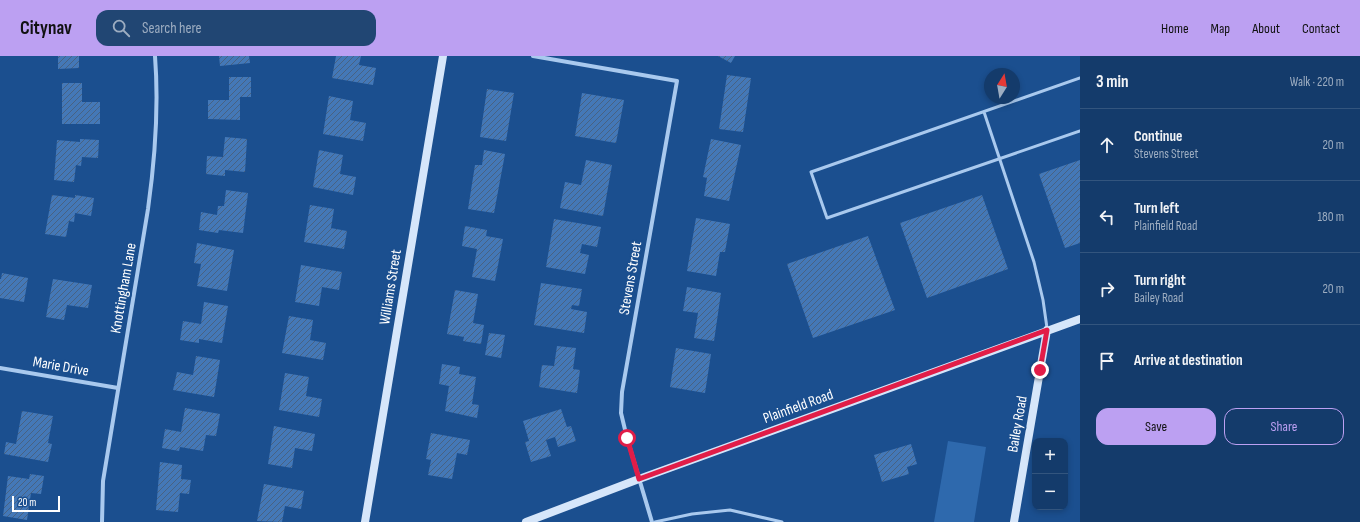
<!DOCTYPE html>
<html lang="en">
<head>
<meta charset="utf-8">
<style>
	body { margin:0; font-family:"Sofia Sans Condensed",sans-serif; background:#214673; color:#f1f3f6 }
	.controls { position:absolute; right:12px; bottom:12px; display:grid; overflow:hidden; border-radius:8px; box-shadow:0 2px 6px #0003 }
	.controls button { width:36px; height:36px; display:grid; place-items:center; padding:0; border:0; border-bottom:1px solid #33557e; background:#143b6b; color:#f1f3f6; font:20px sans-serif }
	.compass { position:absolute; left:984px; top:12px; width:36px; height:36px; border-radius:50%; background:#143b6b; box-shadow:0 2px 6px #0003; rotate:11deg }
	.scale { position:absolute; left:12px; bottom:10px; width:48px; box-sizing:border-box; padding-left:4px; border:2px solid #fff; border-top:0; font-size:11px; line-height:14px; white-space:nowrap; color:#fff; -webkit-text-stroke:3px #1b4f8f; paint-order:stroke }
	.stop { position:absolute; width:12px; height:12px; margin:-9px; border:3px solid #e11d48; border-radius:50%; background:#fff }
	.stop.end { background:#e11d48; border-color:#fff; box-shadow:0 1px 4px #0008 }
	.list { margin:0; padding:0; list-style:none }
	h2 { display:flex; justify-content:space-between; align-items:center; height:52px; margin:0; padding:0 16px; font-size:17px }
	h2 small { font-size:13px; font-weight:400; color:#9dadc1 }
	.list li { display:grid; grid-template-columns:26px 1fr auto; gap:12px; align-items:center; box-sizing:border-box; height:72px; padding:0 16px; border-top:1px solid #33557e }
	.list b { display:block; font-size:15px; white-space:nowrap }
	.list p { margin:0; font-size:13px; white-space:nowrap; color:#9dadc1 }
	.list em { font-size:13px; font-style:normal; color:#9dadc1 }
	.actions { display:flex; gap:8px; padding:12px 16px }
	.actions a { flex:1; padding:9px 0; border:1px solid #bca0f2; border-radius:12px; text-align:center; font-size:14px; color:#bca0f2 }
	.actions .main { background:#bca0f2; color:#111 }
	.icon { flex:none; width:22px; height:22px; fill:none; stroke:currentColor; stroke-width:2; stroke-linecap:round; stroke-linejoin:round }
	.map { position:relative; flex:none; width:1080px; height:466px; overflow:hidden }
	header { display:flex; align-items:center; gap:24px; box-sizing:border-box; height:56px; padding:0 20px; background:#bca0f2; color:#111 }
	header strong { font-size:19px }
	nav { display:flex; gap:22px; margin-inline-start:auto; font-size:14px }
	.search { width:280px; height:36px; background:#214673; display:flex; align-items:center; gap:10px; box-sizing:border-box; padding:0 14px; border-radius:12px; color:#9dadc1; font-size:15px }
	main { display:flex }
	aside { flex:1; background:#143b6b }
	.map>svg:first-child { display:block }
</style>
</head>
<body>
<header>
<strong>Citynav</strong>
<div class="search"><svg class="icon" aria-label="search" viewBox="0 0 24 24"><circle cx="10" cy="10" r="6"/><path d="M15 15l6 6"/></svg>Search here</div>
<nav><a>Home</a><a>Map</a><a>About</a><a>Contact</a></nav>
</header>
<main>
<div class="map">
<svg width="1080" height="466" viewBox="0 0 1080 466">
	<defs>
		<pattern id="building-hatch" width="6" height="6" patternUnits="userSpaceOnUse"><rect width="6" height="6" fill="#4478b7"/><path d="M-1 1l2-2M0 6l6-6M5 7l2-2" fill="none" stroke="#486282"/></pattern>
	</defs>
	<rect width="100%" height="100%" fill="#1b4f8f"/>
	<path fill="#2e69ad" d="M948,385L986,391L974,466H934Z"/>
	<path fill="url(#building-hatch)" d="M58,0H79V12L58,13Z
		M219,0H249L250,7L220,10Z
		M336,0H361L359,9L376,12L373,29L332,22Z
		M718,0H735L731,7Z
		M727,19L751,22L743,76L719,73Z
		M229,21H251V41H240V64L208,63V44H229Z
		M62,27H82V46H100V68H62Z
		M487,33L514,37L506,85L480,81Z
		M582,37L624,44L616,87L575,80Z
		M329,40L353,45L350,64L366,67L363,85L323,78Z
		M225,81L247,83L245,116L225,114V120L206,118L207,100L223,101Z
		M80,83L99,84L98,102L82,101L81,110L76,109L74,126L54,124L57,84L80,86Z
		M711,83L741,89L729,145L704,140L707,122L703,121Z
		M319,94L343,99L340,118L356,121L353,139L313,131Z
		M484,94L505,98L494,157L468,153L475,109H482Z
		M586,104L612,109L603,160L560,152L565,126L581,129Z
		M1080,104V187L1065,192L1039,118Z
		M226,134L248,137L243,177L219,174L218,177L199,174L201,156L217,159L218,150H224Z
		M52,139L75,142V139L94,142L91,160L75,157L74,166L69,165L66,181L45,178Z
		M982,139L1008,213L927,242L900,167Z
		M310,149L334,153L331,172L347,175L344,193L304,186Z
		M696,162L730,168L725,196H720L716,220L687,215Z
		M554,163L601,171L597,191L582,188L580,197L589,199L585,218L546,211Z
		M465,170L487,174L486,180L503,183L495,225L472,221L477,193L462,190Z
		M868,180L895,254L813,282L787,208Z
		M197,187L234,194L227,235L197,230L201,208L194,207Z
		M301,209L342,216L339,234L322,231L319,250L295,246Z
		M2,217L28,222L24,246L0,242V223H1Z
		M53,223L92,229L88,252L67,249L64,264L46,261Z
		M541,227L582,233L579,250L572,249L571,253L587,256L584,277L534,269Z
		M687,231L721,237L714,285L694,282L698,257L683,255Z
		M455,234L478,238L473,267L484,269L481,288L463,285L464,281L447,278Z
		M204,246L228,250L222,287L199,283V287L180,284L183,265L201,268Z
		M289,260L313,264L310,284L326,287L323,304L282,297Z
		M489,277L505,279L501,302L485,299Z
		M557,290L576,292L573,313L580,314L577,337L539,331L542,309L554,310Z
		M676,292L711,298L705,337L670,331Z
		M196,300L220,304L214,341L173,334L177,316L193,319Z
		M442,308L460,311L459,318L476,321L472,348L479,349L477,362L445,355L449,330L439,328Z
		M285,317L309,321L306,340L322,343L319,361L279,354Z
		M185,352L220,358L216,380L206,379L203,395L180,391L179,395L162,392L165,373L181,376Z
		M561,353L567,371L571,370L576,385L558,391L555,381L546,384L551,400L531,406L525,386L529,385L523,365Z
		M22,355L53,360L48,387L52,388L48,406L4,398L6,386L16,388Z
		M274,370L315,378L312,395L295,392L292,412L268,408Z
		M431,377L470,384L467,399L457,397L452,423L428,419L431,404L426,403Z
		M911,388L917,408L907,411L909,418L882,426L874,399Z
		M160,406L182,409L181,423L191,424L189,438L180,437L178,456L156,454Z
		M30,418L44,420L41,438L31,437L27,464L3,460L8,420L29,423Z
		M264,428L304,435L301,453L285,450L282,466L257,465Z"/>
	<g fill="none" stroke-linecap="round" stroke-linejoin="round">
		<path stroke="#a9c9ee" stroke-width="3" d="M1080,22L811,116L827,162L1080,75
			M984,56L1034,206L1043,244L1047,272
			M655,466L692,458L730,454L782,466"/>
		<path stroke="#a9c9ee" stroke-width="4" d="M533,0L677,25L622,336L621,357L627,382L652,466
			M0,312L118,332
			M102,466L103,425L148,153C155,103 159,51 155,0"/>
		<path stroke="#d6e6fa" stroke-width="8" d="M365,466L443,0
			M526,466L639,423L1080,263
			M1014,466L1047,274"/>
	</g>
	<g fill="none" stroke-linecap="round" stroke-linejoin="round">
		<path stroke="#e11d48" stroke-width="5" d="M627,382L639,423L1047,274L1040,314"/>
	</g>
	<g text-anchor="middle" stroke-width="4" stroke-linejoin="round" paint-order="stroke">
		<g font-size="15" fill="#fff" stroke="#1b4f8f">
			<text transform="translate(630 222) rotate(-80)" y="5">Stevens Street</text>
			<text transform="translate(390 231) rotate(-81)" y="5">Williams Street</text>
			<text transform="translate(123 232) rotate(-80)" y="5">Knottingham Lane</text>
			<text transform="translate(61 310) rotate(10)" y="5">Marie Drive</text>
			<text transform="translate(798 350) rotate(-20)" y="5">Plainfield Road</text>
			<text transform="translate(1017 368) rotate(-80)" y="5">Bailey Road</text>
		</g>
	</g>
</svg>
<div class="controls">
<button>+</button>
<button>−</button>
</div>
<svg class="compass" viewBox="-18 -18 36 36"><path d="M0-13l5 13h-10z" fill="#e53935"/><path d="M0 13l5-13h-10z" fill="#9dadc1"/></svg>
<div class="scale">20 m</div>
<div class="stop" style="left:627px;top:382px"></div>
<div class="stop end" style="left:1040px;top:314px"></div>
</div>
<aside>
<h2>3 min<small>Walk · 220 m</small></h2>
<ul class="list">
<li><svg class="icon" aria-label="ahead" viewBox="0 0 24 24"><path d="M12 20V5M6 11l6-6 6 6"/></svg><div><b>Continue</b><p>Stevens Street</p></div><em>20 m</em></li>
<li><svg class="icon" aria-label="left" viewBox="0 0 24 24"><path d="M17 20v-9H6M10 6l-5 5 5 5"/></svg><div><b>Turn left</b><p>Plainfield Road</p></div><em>180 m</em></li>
<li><svg class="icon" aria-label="right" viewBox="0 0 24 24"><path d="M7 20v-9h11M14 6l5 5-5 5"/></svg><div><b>Turn right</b><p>Bailey Road</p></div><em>20 m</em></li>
<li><svg class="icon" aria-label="arrive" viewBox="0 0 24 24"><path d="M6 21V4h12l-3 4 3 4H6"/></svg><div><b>Arrive at destination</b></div></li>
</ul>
<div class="actions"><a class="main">Save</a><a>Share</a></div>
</aside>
</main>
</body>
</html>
